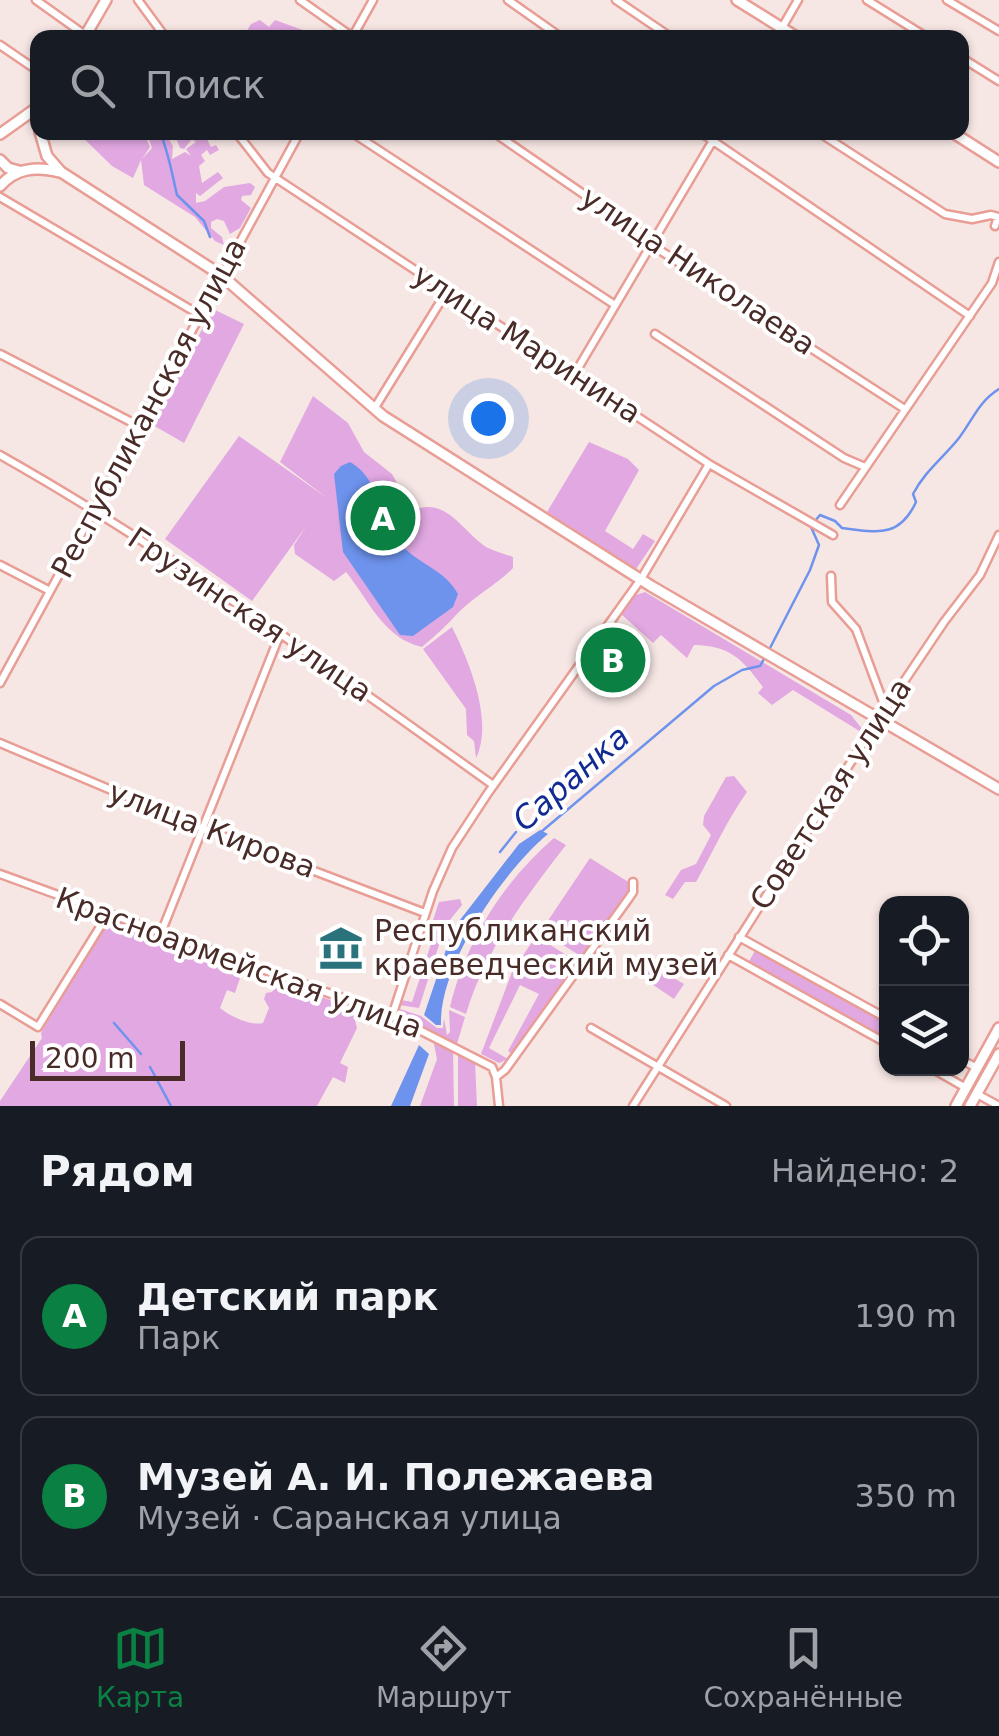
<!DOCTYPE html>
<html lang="ru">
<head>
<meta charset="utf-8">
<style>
	body { margin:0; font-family:"DejaVu Sans",sans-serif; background:#242831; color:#f1f3f6 }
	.controls { position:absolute; right:30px; bottom:30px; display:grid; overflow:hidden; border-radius:20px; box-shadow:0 2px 8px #0004 }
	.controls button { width:90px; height:90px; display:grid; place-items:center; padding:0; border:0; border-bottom:2px solid #363941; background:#171b24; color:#f1f3f6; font:50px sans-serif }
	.scale { position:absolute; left:30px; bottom:25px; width:155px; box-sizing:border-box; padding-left:10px; border:5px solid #492b28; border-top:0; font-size:28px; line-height:35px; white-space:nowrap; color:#492b28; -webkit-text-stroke:8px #fff; paint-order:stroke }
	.you { position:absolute; left:488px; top:418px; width:35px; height:35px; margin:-25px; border:8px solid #fff; border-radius:50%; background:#1a73e8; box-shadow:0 0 0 15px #1a73e833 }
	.badge { display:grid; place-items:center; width:65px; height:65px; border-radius:50%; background:#0b8043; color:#fff; font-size:32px; font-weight:700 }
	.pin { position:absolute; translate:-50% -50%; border:5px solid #fff; box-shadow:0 2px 10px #0006 }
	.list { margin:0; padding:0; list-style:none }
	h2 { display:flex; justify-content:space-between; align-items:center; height:130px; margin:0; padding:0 40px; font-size:42px }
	h2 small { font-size:32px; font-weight:400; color:#9ea1a6 }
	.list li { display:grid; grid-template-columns:65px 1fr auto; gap:30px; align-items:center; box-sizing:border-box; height:160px; margin:0 20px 20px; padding:0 20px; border:2px solid #363941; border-radius:20px }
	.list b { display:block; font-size:38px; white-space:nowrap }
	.list p { margin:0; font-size:32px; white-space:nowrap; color:#9ea1a6 }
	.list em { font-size:32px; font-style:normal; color:#9ea1a6 }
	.icon { flex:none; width:55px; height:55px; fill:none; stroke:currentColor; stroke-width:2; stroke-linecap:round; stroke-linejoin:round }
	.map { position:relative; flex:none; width:999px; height:1106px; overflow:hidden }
	.search { position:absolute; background:#171b24; box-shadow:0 2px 8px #0004; left:30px; right:30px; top:30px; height:110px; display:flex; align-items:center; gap:25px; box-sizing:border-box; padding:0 35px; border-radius:20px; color:#9ea1a6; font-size:38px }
	.sheet { height:490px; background:#171b24 }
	nav { display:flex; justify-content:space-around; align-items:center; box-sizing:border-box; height:140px; border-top:2px solid #363941; background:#171b24; font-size:28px; color:#9ea1a6 }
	nav a { display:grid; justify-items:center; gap:5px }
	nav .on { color:#0b8043 }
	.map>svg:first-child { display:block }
</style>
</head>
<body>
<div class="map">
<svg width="999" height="1106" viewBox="0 0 999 1106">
	<rect width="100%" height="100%" fill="#f7e7e4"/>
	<path fill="#e1a8e2" d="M260,20L269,27L275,20L311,33L310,37H275V32L271,37H249L245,34L251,24Z
		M78,133H144L150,147L142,159L152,148L147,133H165L173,146L172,159L185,152L191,156L186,149L196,142L192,139L184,149L180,148L174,133H204L211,147L216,145L219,150L210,155L207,150L201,155L205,161L199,166L202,183L218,172L223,178L200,196L196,193V203L205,201L224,187L250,183L255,187L251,195L242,196L241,200L251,208L240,228L230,234L224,221L217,219L211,222V228L222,237L224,245L215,241L195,217L144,185L141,160L133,178L112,166Z
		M213,309L244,324L184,443L151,424Z
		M313,396L348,423L364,452L392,474L402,492L417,509C448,498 465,535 488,548C496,552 505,554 513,557V568C496,585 473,597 457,614C446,626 435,636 422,647C383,638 369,600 346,572L334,581L295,554L294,545L307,525L252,601L165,539L239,436L327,498L280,462Z
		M589,442L628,459L639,470L605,531L633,549L643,534L655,541L636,569L547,512Z
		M645,592L851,715L863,730L861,732L793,690L772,705L758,693L763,687C742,659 731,646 694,645L687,658L661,635L653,643L621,614L636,595Z
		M452,627C469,661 494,721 476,758L474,741L467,735L466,709L423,649Z
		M734,776L747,792C727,820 713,852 696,882H685L673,899L665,895L681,870L696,864L711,835L703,825L704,816L726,777Z
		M554,838L566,845C526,897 485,950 466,1014L450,1007C466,941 503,882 554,838Z
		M590,858L630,883L626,897L582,957L541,931Z
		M460,899L462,905L445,926L419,1008L399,1005L401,1000L412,1002L435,932L430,929L439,902Z
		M115,920L155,935L156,938L238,965L242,972L235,993L227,990L220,1008C230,1016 250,1026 263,1023L269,1008L264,999L266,993L272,992L280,982L352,1008L357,1028L340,1063L348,1067L345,1083L333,1077L317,1106H0V1101L42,1038L41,1033L103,927Z
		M536,936L579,963L513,1055L508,1051L539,994L520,985L489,1048L508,1059L499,1063L481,1054L512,972Z
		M756,949L886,1021V1040L748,963Z
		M652,965L684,984L674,999L643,978Z
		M400,1009L421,1016L437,1028H443L444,1018L447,1035L450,1032L449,1010L465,1017L457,1044L396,1013Z
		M433,1039L453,1050L454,1106H420L437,1059Z
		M458,1052L475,1061L477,1106H458Z"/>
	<path fill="#6e93ed" d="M350,462C379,478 380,517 399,542C416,564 444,568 458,594L453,607L413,636L400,635L343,552L334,474L341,466Z
		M540,830L548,834C503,871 439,965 441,1025H436L424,1015L453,929L519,844Z
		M419,1045L429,1054L410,1106H391Z"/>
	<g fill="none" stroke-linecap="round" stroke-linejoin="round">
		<path stroke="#6e93ed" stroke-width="2.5" d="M160,132C169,154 172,174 177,195L204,221L210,237
			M815,521L820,515L835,521L842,528C876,532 899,539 916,502L913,494C925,471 943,458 959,438C972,421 979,401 999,389
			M769,650L810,570L819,545L811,527
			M541,832L714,686L742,670L760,666L765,657
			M500,852L516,832
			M114,1023L141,1054
			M150,1067L155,1076
			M157,1080L171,1106"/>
		<g stroke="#e89d95" stroke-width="11">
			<path id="minor" d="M36,0L85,35
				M138,0L166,38
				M300,0L354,38
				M508,0L562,38
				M616,0L672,38
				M867,0L928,38
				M947,0L999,31
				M353,36L373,0
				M776,38L798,0
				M0,45L38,71
				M962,58L999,81
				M236,132L268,173L709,464L833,535
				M351,132L615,305
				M493,132L646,237L658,249L903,408
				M700,132L970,316
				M818,132L945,214L972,219L991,215L998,217L995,226
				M0,197L200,315
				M655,334L844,458L865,467
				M0,354L139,426
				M574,375L718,132
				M374,409L447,291
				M0,455C172,552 332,670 493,785
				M840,505L992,283L999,262
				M0,565L50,591
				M831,576L832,602L856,629L885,707
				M0,683L300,132
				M0,743L201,828L425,913
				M0,874L392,1016L492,1067L496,1077L499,1106
				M161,933L280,634
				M739,937L886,1018
				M728,955L886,1043
				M0,1004L38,1027L108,914
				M392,1016L433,891L452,848L488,793L641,579L709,464
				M591,1028L726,1106
				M962,1060L977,1068
				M931,1068L966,1088
				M496,1077L505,1070L629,898L633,892V882
				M977,1094L999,1106
				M633,1106L870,732L944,622L980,575L999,535"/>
		</g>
		<g stroke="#e89d95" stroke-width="14">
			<path id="major" d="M737,0L798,38
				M84,38L106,0
				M40,132L47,156L61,172L221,275L383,416L651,586L999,789
				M952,132L999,162
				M0,134L38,107
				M0,160L8,168L19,171
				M0,186C16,168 36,166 59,172
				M956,1106L999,1028
				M970,1106L999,1054"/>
		</g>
		<use href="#minor" stroke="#fff" stroke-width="6"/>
		<use href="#major" stroke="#fff" stroke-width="9"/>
	</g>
	<defs>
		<g id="museum-bare" transform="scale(3.45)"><path d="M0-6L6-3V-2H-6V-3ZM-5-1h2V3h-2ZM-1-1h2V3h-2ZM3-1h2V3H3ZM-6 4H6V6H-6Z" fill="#2a737c" stroke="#fff" stroke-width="2.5" paint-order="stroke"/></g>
	</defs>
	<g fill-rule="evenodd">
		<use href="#museum-bare" x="341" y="948"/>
	</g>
	<g text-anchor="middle" stroke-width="8" stroke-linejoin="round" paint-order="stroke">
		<g font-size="30" fill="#492b28" stroke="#fff">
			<text transform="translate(698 271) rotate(34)" y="10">улица Николаева</text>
			<text transform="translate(527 344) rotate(33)" y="10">улица Маринина</text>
			<text transform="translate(149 408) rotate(-62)" y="10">Республиканская улица</text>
			<text transform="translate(250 615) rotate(34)" y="10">Грузинская улица</text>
			<text transform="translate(831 794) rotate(-57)" y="10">Советская улица</text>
			<text transform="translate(212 830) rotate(21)" y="10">улица Кирова</text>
			<text transform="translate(239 963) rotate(20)" y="10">Красноармейская улица</text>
		</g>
		<g font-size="30" fill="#492b28" stroke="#fff" text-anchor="start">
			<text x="374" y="941">Республиканский<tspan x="374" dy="34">краеведческий музей</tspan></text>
		</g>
		<g font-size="32" font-style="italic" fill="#122b92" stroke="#fff">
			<text transform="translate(571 778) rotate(-41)" y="11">Саранка</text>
		</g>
	</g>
</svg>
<div class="controls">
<button><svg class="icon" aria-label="locate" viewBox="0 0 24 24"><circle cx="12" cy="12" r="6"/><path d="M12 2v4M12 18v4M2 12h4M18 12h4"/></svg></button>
<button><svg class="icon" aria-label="layers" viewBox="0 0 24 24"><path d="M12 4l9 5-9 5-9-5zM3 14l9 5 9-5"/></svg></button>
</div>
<div class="scale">200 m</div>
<div class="you"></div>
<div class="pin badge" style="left:383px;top:518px">A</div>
<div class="pin badge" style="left:613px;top:660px">B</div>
<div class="search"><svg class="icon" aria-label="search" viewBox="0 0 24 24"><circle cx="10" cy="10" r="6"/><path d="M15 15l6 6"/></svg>Поиск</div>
</div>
<section class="sheet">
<h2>Рядом<small>Найдено: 2</small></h2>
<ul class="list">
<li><span class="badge">A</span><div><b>Детский парк</b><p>Парк</p></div><em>190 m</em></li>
<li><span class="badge">B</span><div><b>Музей А. И. Полежаева</b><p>Музей · Саранская улица</p></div><em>350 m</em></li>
</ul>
</section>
<nav>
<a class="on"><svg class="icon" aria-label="map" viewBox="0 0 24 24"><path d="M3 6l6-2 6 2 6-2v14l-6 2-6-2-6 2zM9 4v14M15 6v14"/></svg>Карта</a>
<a><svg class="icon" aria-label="directions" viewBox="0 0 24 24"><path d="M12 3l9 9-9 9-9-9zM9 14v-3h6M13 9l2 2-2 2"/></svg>Маршрут</a>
<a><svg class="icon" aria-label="saved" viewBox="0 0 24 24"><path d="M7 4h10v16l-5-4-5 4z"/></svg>Сохранённые</a>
</nav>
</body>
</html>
